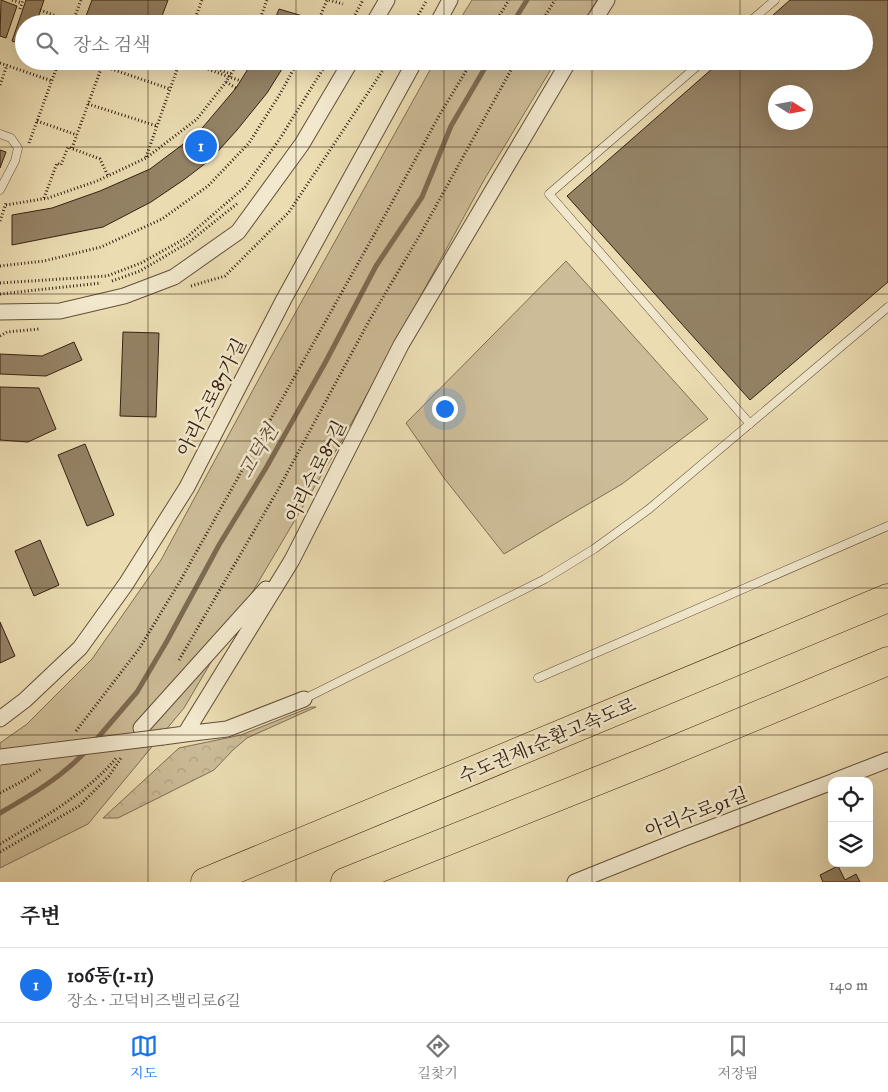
<!DOCTYPE html>
<html lang="ko">
<head>
<meta charset="utf-8">
<style>
	body { margin:0; font-family:"IM FELL DW Pica","Noto Serif KR",serif; background:#f6f6f6; color:#202124 }
	.controls { position:absolute; right:15px; bottom:15px; display:grid; overflow:hidden; border-radius:10px; box-shadow:0 5px 20px #0002 }
	.controls button { width:45px; height:45px; display:grid; place-items:center; padding:0; border:0; border-bottom:1px solid #e0e0e0; background:#fff; color:#202124; font:25px sans-serif }
	.compass { position:absolute; left:768px; top:85px; width:45px; height:45px; border-radius:50%; background:#fff; box-shadow:0 5px 20px #0002; rotate:101deg }
	.you { position:absolute; left:444px; top:408px; width:18px; height:18px; margin:-12px; border:4px solid #fff; border-radius:50%; background:#1a73e8; box-shadow:0 0 0 8px #1a73e833 }
	.badge { display:grid; place-items:center; width:32px; height:32px; border-radius:50%; background:#1a73e8; color:#fff; font-size:16px; font-weight:700 }
	.pin { position:absolute; translate:-50% -50%; border:2px solid #fff; box-shadow:0 1px 5px #0006 }
	.list { margin:0; padding:0; list-style:none }
	h2 { display:flex; justify-content:space-between; align-items:center; height:65px; margin:0; padding:0 20px; font-size:21px }
	h2 small { font-size:16px; font-weight:400; color:#757577 }
	.list li { display:grid; grid-template-columns:32px 1fr auto; gap:15px; align-items:center; box-sizing:border-box; height:75px; padding:0 20px; border-top:1px solid #e0e0e0 }
	.list b { display:block; font-size:19px; white-space:nowrap }
	.list p { margin:0; font-size:16px; white-space:nowrap; color:#757577 }
	.list em { font-size:16px; font-style:normal; color:#757577 }
	.icon { flex:none; width:28px; height:28px; fill:none; stroke:currentColor; stroke-width:2; stroke-linecap:round; stroke-linejoin:round }
	.map { position:relative; flex:none; width:888px; height:882px; overflow:hidden }
	.search { position:absolute; background:#fff; box-shadow:0 5px 20px #0002; left:15px; right:15px; top:15px; height:55px; display:flex; align-items:center; gap:12px; box-sizing:border-box; padding:0 18px; border-radius:28px; color:#757577; font-size:19px }
	.sheet { height:140px; background:#fff }
	nav { display:flex; justify-content:space-around; align-items:center; box-sizing:border-box; height:70px; border-top:1px solid #e0e0e0; background:#fff; font-size:14px; color:#757577 }
	nav a { display:grid; justify-items:center; gap:2px }
	nav .on { color:#1a73e8 }
	.map>svg:first-child { display:block }
</style>
</head>
<body>
<div class="map">
<svg width="888" height="882" viewBox="0 0 888 882">
	<defs>
		<pattern id="forest-crowns" width="20" height="18" patternUnits="userSpaceOnUse" patternTransform="scale(1.25)"><rect width="20" height="18" fill="#ccbc97"/><path d="M2 6a3 3 0 1 1 6 0M12 15a3 3 0 1 1 6 0" fill="none" stroke="#b0a181"/></pattern>
	</defs>
	<rect width="100%" height="100%" fill="#ebdcb2"/>
	<filter id="stains"><feTurbulence type="fractalNoise" baseFrequency=".004" numOctaves="4"/><feColorMatrix values="0 0 0 0 .2 0 0 0 0 .09 0 0 0 0 .02 0 0 0 .5 -.17"/></filter>
	<radialGradient id="worn" r=".72"><stop offset=".6" stop-color="#630" stop-opacity="0"/><stop offset="1" stop-color="#630" stop-opacity=".3"/></radialGradient>
	<path fill="#ccbc97" stroke="#816e54" d="M472,0H597L582,24H457Z
		M435,61H556L484,180L341,442L184,708L88,824L0,868V743L27,724L92,659L161,560L267,364Z
		M566,261L708,419L622,484L504,554L444,478L406,423Z"/>
	<path fill="url(#forest-crowns)" stroke="#816e54" d="M311,707H316L247,738L233,750L214,770L118,818H103L179,748L241,735Z"/>
	<g fill="none" stroke-linecap="round" stroke-linejoin="round">
		<path stroke="#7d6a51" stroke-width="5" d="M512,24L527,0
			M95,741L137,692L167,641L219,545L266,468L325,363L376,266L422,197L451,126L489,61
			M0,813C31,795 62,777 86,751"/>
	</g>
	<path fill="#948265" stroke="#362011" fill-rule="evenodd" d="M1,0L17,6L6,38L0,36Z
		M26,0H44L36,24H24V45L12,41Z
		M92,0H168L159,24H83Z
		M790,0H888V282L750,400L567,196L721,61H864V24H763ZM776,92H806V122H776Z
		M279,9L306,17L304,24H273Z
		M253,61H287L267,93L237,130L211,159L185,179L151,202L103,227L12,245V215L52,208L100,191L150,169L198,133L236,88Z
		M0,150L6,152L0,168Z
		M123,332L159,333L156,417L120,416Z
		M74,342L82,360L46,376L0,374V354L42,356Z
		M0,387L39,388L56,429L28,442L0,440Z
		M85,444L114,515L87,526L58,455Z
		M40,540L59,585L34,596L15,551Z
		M0,622L15,656L0,663Z
		M838,866L845,880L856,874L860,882H823L820,875Z"/>
	<g fill="none" stroke-linecap="round" stroke-linejoin="round">
		<g stroke="#634f39" stroke-width="9">
			<path id="service" d="M747,24L775,0
				M703,61L549,194L750,424
				M0,134L11,138L18,148L15,161L0,190
				M538,678L888,526
				M304,699L545,579L594,549L649,509L888,307"/>
		</g>
		<g stroke="#634f39" stroke-width="17">
			<path id="minor" d="M373,24L387,0
				M437,24L450,0
				M592,24L607,0
				M0,312L60,311L124,296L174,277L238,232L302,144L351,61
				M0,719L25,700L80,648L126,584L187,487L284,299L415,61
				M141,728L266,589
				M185,734L227,729L304,699
				M163,737L185,734L292,560L401,345L569,61
				M834,781L888,760
				M575,882L682,839L832,782"/>
		</g>
		<g stroke="#362011" stroke-width="29">
			<path id="motorway" d="M205,882L888,598
				M345,882L657,757L888,661"/>
		</g>
		<path stroke="#362011" stroke-width="3" stroke-dasharray="1 2.5" stroke-linecap="butt" d="M12,0L22,3
			M329,0L343,4
			M20,9L23,0
			M72,24L81,0
			M193,24L202,0
			M258,24L267,0
			M317,24L327,0
			M350,24L363,0
			M413,24L427,0
			M494,24L509,0
			M540,24L555,0
			M88,61L170,89
			M194,61L231,74
			M0,63L52,81
			M226,82L236,88
			M0,85L7,65
			M88,104L157,126
			M37,121L77,135
			M29,143L59,61
			M72,148L102,66
			M146,157L180,61
			M44,198L57,163L61,165L68,147L100,159L108,176
			M6,205L48,198L97,181L146,158L197,119L226,82L239,61
			M0,221L6,203
			M0,266L44,261L101,247L162,219L208,186L249,143L280,94L298,61
			M112,281L140,271L189,242L238,203
			M0,283L107,276L141,263L186,238L245,187L279,140L328,61
			M191,286L225,276L289,212L389,61
			M0,294L101,283
			M0,336L7,332L39,329
			M179,660L279,488L369,321L421,233L516,61
			M76,731L139,649L179,583L384,217L440,114L472,61
			M0,793L21,782L41,769
			M0,844C38,821 89,792 117,757
			M0,852L79,806L109,776L121,758"/>
		<use href="#service" stroke="#f2e8cd" stroke-width="8"/>
		<use href="#minor" stroke="#f2e8cd" stroke-width="15"/>
		<use href="#motorway" stroke="#ebdcb2" stroke-width="28"/>
		<g stroke="#634f39" stroke-width="17" stroke-linecap="butt">
			<path id="minor-bridge" d="M0,757L163,737"/>
		</g>
		<path stroke="#362011" stroke-width="3" stroke-dasharray="1 2.5" stroke-linecap="butt" d="M40,10L78,24
			M185,61L241,81"/>
		<use href="#minor-bridge" stroke="#f2e8cd" stroke-width="15"/>
	</g>
	<path fill="none" stroke="#362011" stroke-width="1" stroke-opacity="0.55" d="M148,0V24M296,0V24M444,0V24M592,0V24M740,0V24M148,61V882M296,61V882M444,61V882M592,61V882M740,61V882M0,147H888M0,294H888M0,441H888M0,588H888M0,735H888"/>
	<g text-anchor="middle" stroke-width="5" stroke-linejoin="round" paint-order="stroke">
		<g font-size="19" fill="#362011" stroke="#f2e8cd">
			<text transform="translate(211 397) rotate(-63)" y="7">아리수로87가길</text>
			<text transform="translate(315 471) rotate(-63)" y="7">아리수로87길</text>
			<text transform="translate(547 740) rotate(-23)" y="7">수도권제1순환고속도로</text>
			<text transform="translate(696 812) rotate(-21)" y="7">아리수로91길</text>
		</g>
		<g font-size="20" font-style="italic" fill="#604b36" stroke="#f2e8cd">
			<text transform="translate(258 451) rotate(-60)" y="7">고덕천</text>
		</g>
	</g>
	<rect width="100%" height="100%" filter="url(#stains)"/>
	<rect width="100%" height="100%" fill="url(#worn)"/>
</svg>
<div class="controls">
<button><svg class="icon" aria-label="locate" viewBox="0 0 24 24"><circle cx="12" cy="12" r="6"/><path d="M12 2v4M12 18v4M2 12h4M18 12h4"/></svg></button>
<button><svg class="icon" aria-label="layers" viewBox="0 0 24 24"><path d="M12 4l9 5-9 5-9-5zM3 14l9 5 9-5"/></svg></button>
</div>
<svg class="compass" viewBox="-18 -18 36 36"><path d="M0-13l5 13h-10z" fill="#e53935"/><path d="M0 13l5-13h-10z" fill="#757577"/></svg>
<div class="you"></div>
<div class="pin badge" style="left:201px;top:146px">1</div>
<div class="search"><svg class="icon" aria-label="search" viewBox="0 0 24 24"><circle cx="10" cy="10" r="6"/><path d="M15 15l6 6"/></svg>장소 검색</div>
</div>
<section class="sheet">
<h2>주변<small></small></h2>
<ul class="list">
<li><span class="badge">1</span><div><b>106동(1-11)</b><p>장소 · 고덕비즈밸리로6길</p></div><em>140 m</em></li>
</ul>
</section>
<nav>
<a class="on"><svg class="icon" aria-label="map" viewBox="0 0 24 24"><path d="M3 6l6-2 6 2 6-2v14l-6 2-6-2-6 2zM9 4v14M15 6v14"/></svg>지도</a>
<a><svg class="icon" aria-label="directions" viewBox="0 0 24 24"><path d="M12 3l9 9-9 9-9-9zM9 14v-3h6M13 9l2 2-2 2"/></svg>길찾기</a>
<a><svg class="icon" aria-label="saved" viewBox="0 0 24 24"><path d="M7 4h10v16l-5-4-5 4z"/></svg>저장됨</a>
</nav>
</body>
</html>
